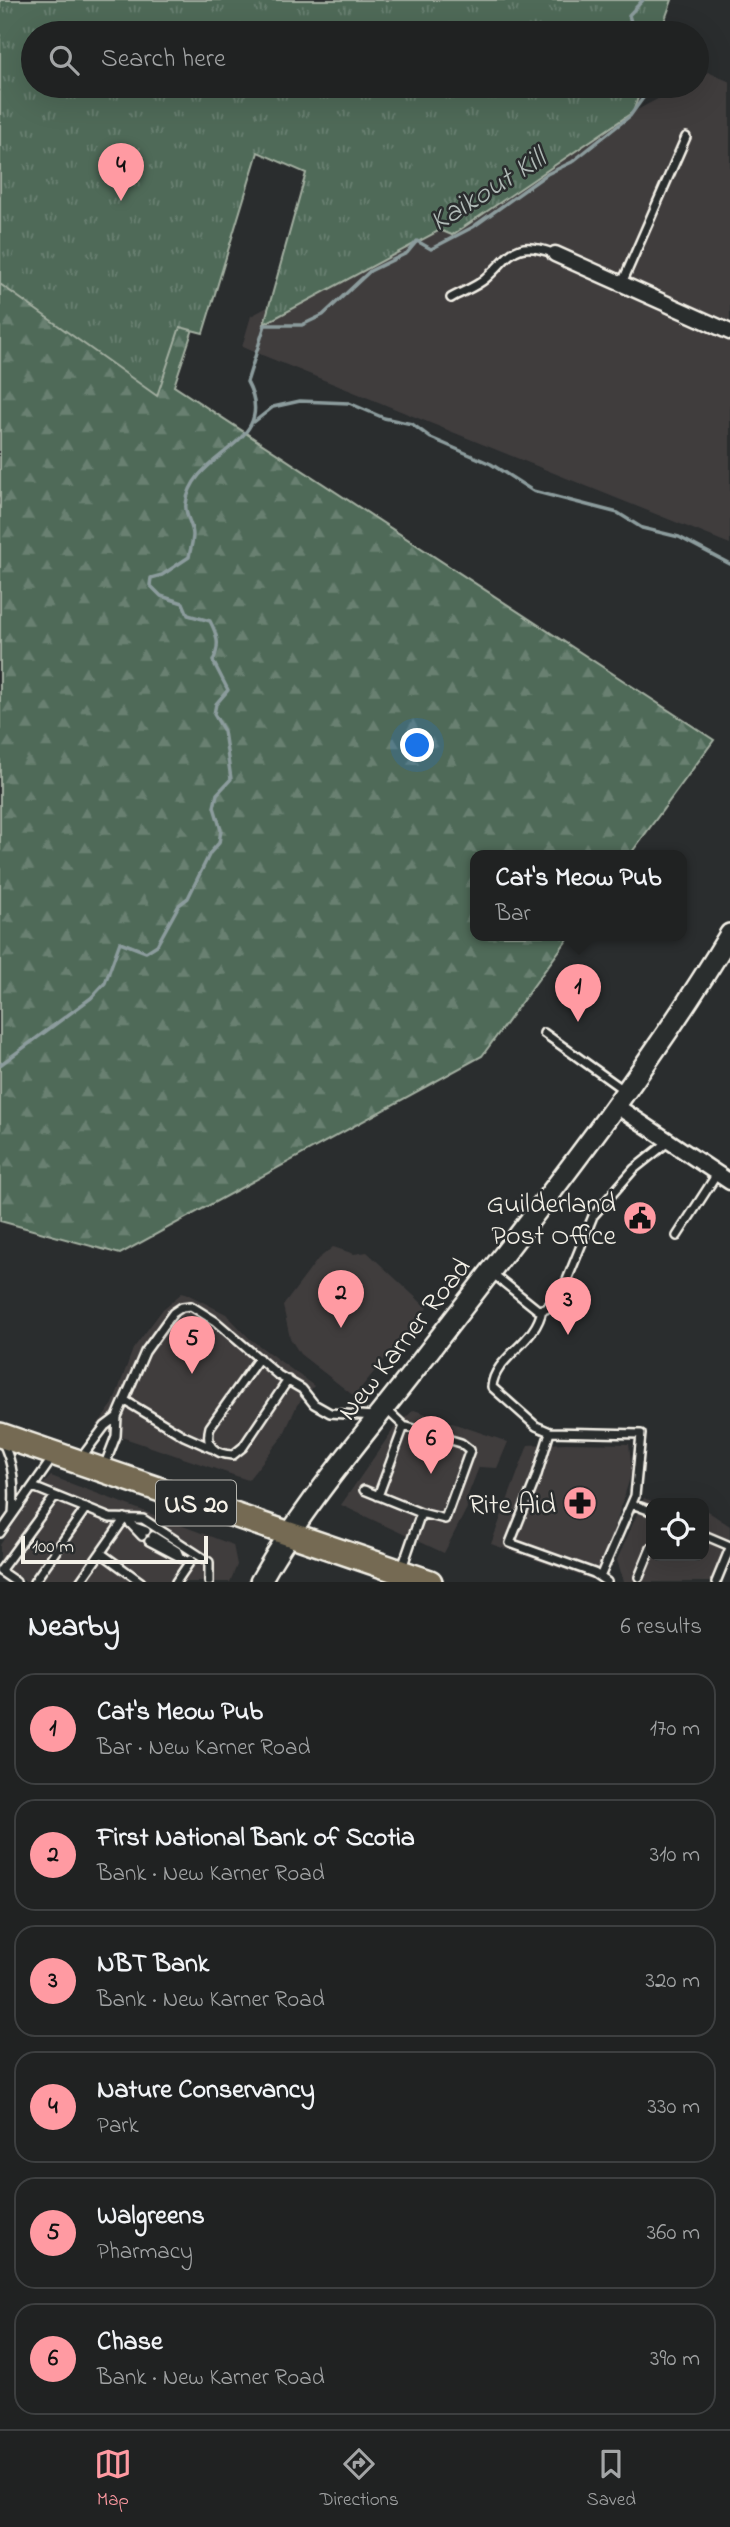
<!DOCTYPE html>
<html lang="en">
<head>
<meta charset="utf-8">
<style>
	body { margin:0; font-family:"Indie Flower",sans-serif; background:#2d2f2f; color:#f1f3f6 }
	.controls { position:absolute; right:21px; bottom:21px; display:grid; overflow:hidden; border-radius:14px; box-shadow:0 7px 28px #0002 }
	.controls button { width:63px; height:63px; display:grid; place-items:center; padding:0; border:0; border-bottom:2px solid #3d3f40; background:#202222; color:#f1f3f6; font:35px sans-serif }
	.scale { position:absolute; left:21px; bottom:18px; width:187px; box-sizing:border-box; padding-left:7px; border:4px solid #f4f1e8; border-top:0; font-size:19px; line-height:24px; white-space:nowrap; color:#f4f1e8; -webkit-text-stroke:5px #2a2d2e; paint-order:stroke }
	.you { position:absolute; left:418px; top:746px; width:24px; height:24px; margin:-18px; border:5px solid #fff; border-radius:50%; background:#1a73e8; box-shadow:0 0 0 10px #1a73e833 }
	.badge { display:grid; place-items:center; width:46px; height:46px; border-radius:50%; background:#ff9aa2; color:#111; font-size:23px; font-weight:700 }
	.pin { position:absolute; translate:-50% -58px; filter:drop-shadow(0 2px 4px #0008) }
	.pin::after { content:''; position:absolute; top:37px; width:24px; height:21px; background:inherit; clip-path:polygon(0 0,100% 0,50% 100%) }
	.popup { position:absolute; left:470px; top:850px; width:217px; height:91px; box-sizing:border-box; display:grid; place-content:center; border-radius:14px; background:#202222; filter:drop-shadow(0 2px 5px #0005); font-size:23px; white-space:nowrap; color:#a2a4a5 }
	.popup b { font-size:26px; color:#f1f3f6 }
	.popup::after { content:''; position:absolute; left:50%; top:100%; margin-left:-14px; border:14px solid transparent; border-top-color:#202222 }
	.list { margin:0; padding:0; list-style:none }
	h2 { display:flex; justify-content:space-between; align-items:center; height:91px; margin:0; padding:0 28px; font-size:30px }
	h2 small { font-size:23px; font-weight:400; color:#a2a4a5 }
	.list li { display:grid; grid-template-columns:46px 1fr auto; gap:21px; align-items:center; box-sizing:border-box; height:112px; margin:0 14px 14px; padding:0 14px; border:2px solid #3d3f40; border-radius:21px }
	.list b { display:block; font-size:26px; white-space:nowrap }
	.list p { margin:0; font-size:23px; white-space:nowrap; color:#a2a4a5 }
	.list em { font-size:23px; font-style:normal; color:#a2a4a5 }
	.icon { flex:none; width:38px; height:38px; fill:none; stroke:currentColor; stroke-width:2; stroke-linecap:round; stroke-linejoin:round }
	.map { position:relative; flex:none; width:730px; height:1582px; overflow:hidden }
	.search { position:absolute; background:#202222; box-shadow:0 7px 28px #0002; left:21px; right:21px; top:21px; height:77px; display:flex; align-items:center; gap:18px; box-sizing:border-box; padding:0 24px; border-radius:38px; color:#a2a4a5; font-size:26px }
	.sheet { height:847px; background:#202222 }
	nav { display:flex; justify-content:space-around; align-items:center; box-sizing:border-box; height:98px; border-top:2px solid #3d3f40; background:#202222; font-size:19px; color:#a2a4a5 }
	nav a { display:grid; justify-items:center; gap:4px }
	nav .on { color:#ff9aa2 }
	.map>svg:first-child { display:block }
</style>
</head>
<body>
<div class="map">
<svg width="730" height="1582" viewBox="0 0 730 1582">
	<defs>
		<pattern id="forest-firs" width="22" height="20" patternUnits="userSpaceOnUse" patternTransform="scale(1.75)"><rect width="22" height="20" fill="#4f6a59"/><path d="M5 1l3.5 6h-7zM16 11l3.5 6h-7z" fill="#698071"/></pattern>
		<pattern id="park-tufts" width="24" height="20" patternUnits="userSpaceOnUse" patternTransform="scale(1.75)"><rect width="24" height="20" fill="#4f6a59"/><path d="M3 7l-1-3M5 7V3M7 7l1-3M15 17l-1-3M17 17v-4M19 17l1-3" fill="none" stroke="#698071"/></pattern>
	</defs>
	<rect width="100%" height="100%" fill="#2a2d2e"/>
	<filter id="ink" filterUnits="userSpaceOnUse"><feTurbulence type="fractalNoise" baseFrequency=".0143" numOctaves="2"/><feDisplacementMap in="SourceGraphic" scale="14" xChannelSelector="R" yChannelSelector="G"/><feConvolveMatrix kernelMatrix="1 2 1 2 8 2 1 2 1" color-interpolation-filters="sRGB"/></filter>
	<g filter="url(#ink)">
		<path fill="#403d3e" d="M708,72L730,82V544L242,347L251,316L682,86H697V78Z
			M333,1247L354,1254L367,1252L427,1308L354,1396L300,1354L290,1338L283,1306L318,1259Z
			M183,1292L226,1314L250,1339L314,1386L297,1405L283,1436L248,1480L95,1428L113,1404L133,1349L163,1309Z
			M414,1410L508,1442L497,1468L479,1467L466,1500L467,1508L444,1553L341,1505L395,1427Z
			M566,1443L629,1444L632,1471L598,1582L491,1544L528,1445Z
			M51,1476L233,1545L237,1565L230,1582H26L0,1564V1545L33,1495Z
			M644,1498L656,1503H651V1556H704V1509L730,1526V1564L720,1582H624L617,1560Z"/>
		<path fill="url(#forest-firs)" stroke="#a2aea0" stroke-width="2" d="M0,0L33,33V86H274L174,386L714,740L629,856H475V936H570L482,1056L120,1254L0,1221Z"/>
		<path fill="url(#park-tufts)" stroke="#a2aea0" stroke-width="2" d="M0,0H672L660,33H33V86H642L633,112L452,235L440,230L264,324L306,173L258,152L203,333L180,327L157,396L0,284Z"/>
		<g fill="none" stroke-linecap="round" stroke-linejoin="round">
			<path stroke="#8c9c9d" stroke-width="3.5" d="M634,33L629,15L643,0
				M254,422L273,407L300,401L349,403L384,418L412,424L431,438L491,464L533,491L618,513L642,528L679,537L730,564
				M0,1065L91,998L105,983L120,942L146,952L157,945L179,905L188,898L210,853L219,843L221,830L214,807L217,794L231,779L224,731L214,714L216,704L228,690L213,661C220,646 218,636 210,621L188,615L183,603L161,596L150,585L151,578L162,575L189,557C190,550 193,542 193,535C193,525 184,514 186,504C192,450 281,445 247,382L265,325H302L323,315L370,271L407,253L417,241L431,249L473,227L547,174L572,162L630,116L643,98L642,86"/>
			<g stroke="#f4f1e8" stroke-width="12">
				<path id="lane" d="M622,283L686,137
					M451,298C461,292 476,287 485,279C512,255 513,238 555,254
					M544,1033L625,1091
					M677,1236L717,1174
					M492,1273L538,1310L546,1309L565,1285L593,1216L634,1169L668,1142
					M542,1309C537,1343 494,1357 492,1387L536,1426L550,1432L641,1434L635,1496L600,1577
					M259,1358L210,1427C205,1446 214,1454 233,1455L243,1447L288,1380
					M124,1400L184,1436L211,1448
					M386,1409L404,1426L461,1443L470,1450L445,1519L421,1513
					M550,1432L536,1478L510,1543L594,1573L607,1582
					M2,1441C14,1464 15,1487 13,1514
					M81,1458L105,1426L117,1417
					M104,1467L116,1436L117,1417L145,1352L173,1313L182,1307L191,1306L215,1321L278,1375L302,1389L314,1404L330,1413L374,1416
					M33,1487L110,1518L143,1519L209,1562V1582
					M364,1490L421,1513L402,1568
					M378,1496L404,1426
					M632,1504L651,1511
					M126,1519L142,1536
					M135,1527L146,1531
					M0,1533L54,1456
					M704,1535L730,1546
					M153,1536L177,1551L179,1556
					M149,1541L189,1562
					M101,1553L141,1582
					M0,1571L55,1496
					M0,1571L16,1582
					M639,1577L651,1548
					M34,1582L86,1508
					M80,1582L125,1518
					M176,1582L191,1560
					M716,1582L730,1548"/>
			</g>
			<g stroke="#f4f1e8" stroke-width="19">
				<path id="street" d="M555,254L730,332
					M615,1105L730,1182"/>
			</g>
			<g stroke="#f4f1e8" stroke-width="24">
				<path id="secondary" d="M260,1582C303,1505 362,1438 416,1368C525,1226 638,1087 730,934"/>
			</g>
			<g stroke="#f4f1e8" stroke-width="28">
				<path id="primary" d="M0,1435L430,1582"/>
			</g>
			<use href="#lane" stroke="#2a2d2e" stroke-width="7"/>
			<use href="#street" stroke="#2a2d2e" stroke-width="14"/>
			<use href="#secondary" stroke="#2a2d2e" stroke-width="19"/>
			<use href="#primary" stroke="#746b52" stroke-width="23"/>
		</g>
	</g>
	<defs>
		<g id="civic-disc" transform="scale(1.75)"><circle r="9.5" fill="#ff9aa2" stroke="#2a2d2e"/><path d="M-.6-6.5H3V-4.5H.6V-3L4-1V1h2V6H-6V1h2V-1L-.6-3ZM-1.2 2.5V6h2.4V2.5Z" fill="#111"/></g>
		<g id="pharmacy-disc" transform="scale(1.75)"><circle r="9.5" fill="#ff9aa2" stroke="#2a2d2e"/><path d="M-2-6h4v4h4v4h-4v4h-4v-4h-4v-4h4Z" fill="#111"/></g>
	</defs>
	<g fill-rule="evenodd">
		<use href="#civic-disc" x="640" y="1218"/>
		<use href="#pharmacy-disc" x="580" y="1503"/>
	</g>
	<g text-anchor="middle" stroke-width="5" stroke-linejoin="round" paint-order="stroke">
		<rect fill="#2a2d2e" stroke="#b7b6b0" stroke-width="2" x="156" y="1480.5" width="80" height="45" rx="5"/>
		<g font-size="26" font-weight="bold" fill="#f4f1e8">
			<text x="196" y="1512">US 20</text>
		</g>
		<g font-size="28" fill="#f4f1e8" stroke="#2a2d2e" text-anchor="end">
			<text x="616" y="1212">Guilderland<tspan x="616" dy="32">Post Office</tspan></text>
			<text x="556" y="1513">Rite Aid</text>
		</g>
		<g font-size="28" fill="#f4f1e8" stroke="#2a2d2e">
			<text transform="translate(403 1338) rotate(-52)" y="10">New Karner Road</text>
		</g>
		<g font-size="30" font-style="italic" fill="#afb9b6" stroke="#2a2d2e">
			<text transform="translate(487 189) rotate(-32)" y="10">Kaikout Kill</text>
		</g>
	</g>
</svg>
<div class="controls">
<button><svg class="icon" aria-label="locate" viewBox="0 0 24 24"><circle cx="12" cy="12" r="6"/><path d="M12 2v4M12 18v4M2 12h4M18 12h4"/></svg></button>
</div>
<div class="scale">100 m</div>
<div class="you"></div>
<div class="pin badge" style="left:578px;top:1022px">1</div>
<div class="popup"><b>Cat's Meow Pub</b>Bar</div>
<div class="pin badge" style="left:341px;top:1328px">2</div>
<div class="pin badge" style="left:568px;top:1335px">3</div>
<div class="pin badge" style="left:121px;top:201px">4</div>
<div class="pin badge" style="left:192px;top:1374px">5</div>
<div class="pin badge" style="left:431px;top:1474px">6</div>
<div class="search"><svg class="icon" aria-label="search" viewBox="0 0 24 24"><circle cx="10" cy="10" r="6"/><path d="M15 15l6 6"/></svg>Search here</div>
</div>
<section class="sheet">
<h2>Nearby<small>6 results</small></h2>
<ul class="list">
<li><span class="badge">1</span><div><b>Cat's Meow Pub</b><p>Bar · New Karner Road</p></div><em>170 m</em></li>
<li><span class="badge">2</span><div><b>First National Bank of Scotia</b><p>Bank · New Karner Road</p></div><em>310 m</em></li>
<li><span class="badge">3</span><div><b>NBT Bank</b><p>Bank · New Karner Road</p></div><em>320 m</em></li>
<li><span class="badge">4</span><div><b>Nature Conservancy</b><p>Park</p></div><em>330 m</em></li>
<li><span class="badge">5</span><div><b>Walgreens</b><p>Pharmacy</p></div><em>360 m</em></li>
<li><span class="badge">6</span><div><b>Chase</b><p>Bank · New Karner Road</p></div><em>390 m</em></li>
</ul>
</section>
<nav>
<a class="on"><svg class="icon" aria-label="map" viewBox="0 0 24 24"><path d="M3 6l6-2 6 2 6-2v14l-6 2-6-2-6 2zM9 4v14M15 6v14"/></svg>Map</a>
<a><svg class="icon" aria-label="directions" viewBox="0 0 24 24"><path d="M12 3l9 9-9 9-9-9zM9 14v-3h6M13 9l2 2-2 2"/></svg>Directions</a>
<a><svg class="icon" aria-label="saved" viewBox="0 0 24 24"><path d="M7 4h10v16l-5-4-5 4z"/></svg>Saved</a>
</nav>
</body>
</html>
